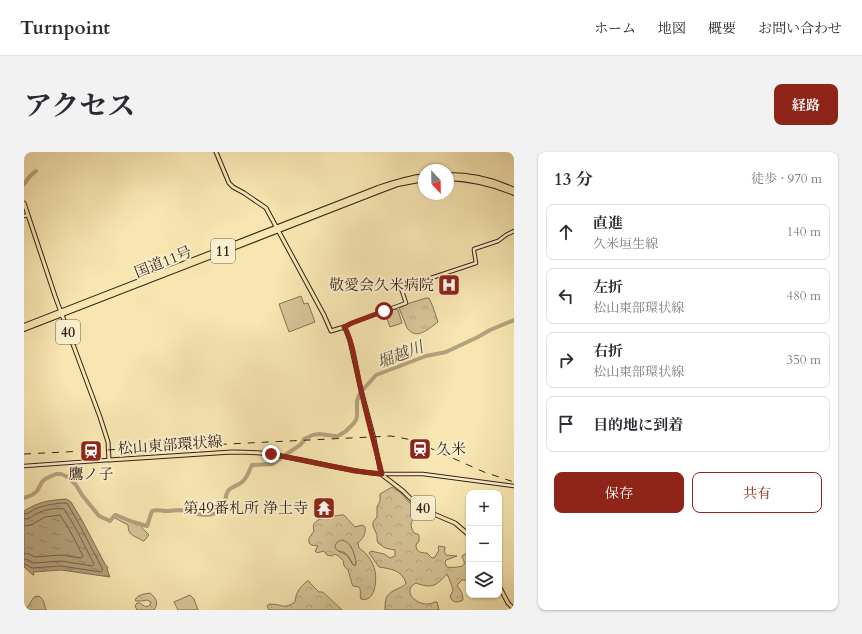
<!DOCTYPE html>
<html lang="ja">
<head>
<meta charset="utf-8">
<style>
	body { margin:0; font-family:Cardo,"Noto Serif JP",serif; background:#f2f2f3; color:#2b2b33 }
	.controls { position:absolute; right:12px; bottom:12px; display:grid; overflow:hidden; border-radius:8px; box-shadow:0 1px 3px #0004 }
	.controls button { width:36px; height:36px; display:grid; place-items:center; padding:0; border:0; border-bottom:1px solid #e1e1e2; background:#fff; color:#2b2b33; font:20px sans-serif }
	.compass { position:absolute; left:394px; top:12px; width:36px; height:36px; border-radius:50%; background:#fff; box-shadow:0 1px 3px #0004; rotate:158deg }
	.stop { position:absolute; width:12px; height:12px; margin:-9px; border:3px solid #8f2418; border-radius:50%; background:#fff }
	.stop.end { background:#8f2418; border-color:#fff; box-shadow:0 1px 4px #0008 }
	.list { margin:0; padding:0; list-style:none }
	h2 { display:flex; justify-content:space-between; align-items:center; height:52px; margin:0; padding:0 16px; font-size:17px }
	h2 small { font-size:13px; font-weight:400; color:#7c7c81 }
	.list li { display:grid; grid-template-columns:26px 1fr auto; gap:12px; align-items:center; box-sizing:border-box; height:56px; margin:0 8px 8px; padding:0 8px; border:1px solid #e1e1e2; border-radius:8px }
	.list b { display:block; font-size:15px; white-space:nowrap }
	.list p { margin:0; font-size:13px; white-space:nowrap; color:#7c7c81 }
	.list em { font-size:13px; font-style:normal; color:#7c7c81 }
	.actions { display:flex; gap:8px; padding:12px 16px }
	.actions a { flex:1; padding:9px 0; border:1px solid #8f2418; border-radius:8px; text-align:center; font-size:14px; color:#8f2418 }
	.actions .main { background:#8f2418; color:#fff }
	.icon { flex:none; width:22px; height:22px; fill:none; stroke:currentColor; stroke-width:2; stroke-linecap:round; stroke-linejoin:round }
	.map { position:relative; flex:none; width:490px; height:458px; overflow:hidden; border-radius:8px }
	header { display:flex; align-items:center; gap:24px; box-sizing:border-box; height:56px; padding:0 20px; background:#fff; border-bottom:1px solid #e1e1e2 }
	header strong { font-size:19px }
	nav { display:flex; gap:22px; margin-inline-start:auto; font-size:14px }
	.intro { display:flex; align-items:center; justify-content:space-between; box-sizing:border-box; height:96px; padding:0 24px }
	h1 { margin:0; font-size:28px }
	.button { padding:10px 18px; border-radius:8px; background:#8f2418; color:#fff; font-size:14px; font-weight:700 }
	main { display:flex; gap:24px; padding:0 24px }
	aside { flex:1; background:#fff; border-radius:8px; box-shadow:0 1px 3px #0004 }
	.map>svg:first-child { display:block }
</style>
</head>
<body>
<header>
<strong>Turnpoint</strong>
<nav><a>ホーム</a><a>地図</a><a>概要</a><a>お問い合わせ</a></nav>
</header>
<div class="intro"><h1>アクセス</h1><a class="button">経路</a></div>
<main>
<div class="map">
<svg width="490" height="458" viewBox="0 0 490 458">
	<defs>
		<pattern id="forest-crowns" width="20" height="18" patternUnits="userSpaceOnUse"><rect width="20" height="18" fill="#d6c497"/><path d="M2 6a3 3 0 1 1 6 0M12 15a3 3 0 1 1 6 0" fill="none" stroke="#b8a881"/></pattern>
		<pattern id="park-tufts" width="24" height="20" patternUnits="userSpaceOnUse"><rect width="24" height="20" fill="#d6c497"/><path d="M3 7l-1-3M5 7V3M7 7l1-3M15 17l-1-3M17 17v-4M19 17l1-3" fill="none" stroke="#b8a881"/></pattern>
		<pattern id="water-ripples" width="26" height="14" patternUnits="userSpaceOnUse"><rect width="26" height="14" fill="#b5a27d"/><path d="M2 4q2-2 4 0t4 0M15 11q2-2 4 0t4 0" fill="none" stroke="#948365"/></pattern>
	</defs>
	<rect width="100%" height="100%" fill="#f7e6b2"/>
	<filter id="stains"><feTurbulence type="fractalNoise" baseFrequency=".005" numOctaves="4"/><feColorMatrix values="0 0 0 0 .2 0 0 0 0 .09 0 0 0 0 .02 0 0 0 .5 -.17"/></filter>
	<radialGradient id="worn" r=".72"><stop offset=".6" stop-color="#630" stop-opacity="0"/><stop offset="1" stop-color="#630" stop-opacity=".3"/></radialGradient>
	<path fill="url(#forest-crowns)" stroke="#867256" fill-rule="evenodd" d="M368,335L377,341L390,356L391,364C386,372 386,373 390,381L393,382L395,383V389L392,393C392,400 397,401 403,401L408,406L411,405L415,398L414,395L415,394L421,395V397L420,399L422,403L433,404L422,408L421,411L423,415C427,416 430,415 434,415C441,414 442,412 438,405L439,403L442,402L445,403V428H438L434,432L433,434C437,438 439,442 439,448C433,451 428,451 426,444C427,443 429,439 429,438C429,436 424,424 423,422C412,434 408,437 392,431C375,440 397,458 411,450H413L415,458H361C361,446 362,442 373,437C377,435 379,435 382,431C378,418 367,417 355,415L345,401L347,399L360,402L366,406L371,404V398L361,396L354,391L353,388V383L349,374V370L353,365V355L356,349V342Z
		M316,363H320L331,375L338,373L341,375C342,383 339,386 334,391L335,396C343,401 349,410 351,419C353,429 351,451 337,447C335,443 338,440 335,435L329,434L328,432L324,418L320,414L319,408L313,403L311,402L308,404L303,403L302,401L299,399C296,400 294,402 291,399L294,394L287,393L285,391V386L290,379C285,365 307,365 316,363ZM318,388C328,391 331,403 332,412L329,413L323,403L314,399L311,395Z
		M92,364L119,374L118,376L125,383L120,389H119C111,383 104,385 104,373L91,366L90,365Z
		M283,429H285L286,431L295,440H299L318,458H245L243,454L245,452C258,452 260,458 271,450C272,439 276,436 283,429Z
		M126,441C132,446 135,451 130,458H113L111,454L113,451H115C119,452 121,457 126,453L127,450L123,448L118,449H112L111,448C114,442 121,442 126,441Z
		M14,444C20,446 20,452 22,458H4L3,456L10,445Z"/>
	<path fill="url(#park-tufts)" stroke="#867256" d="M402,146H405L409,155L414,170C404,177 393,189 383,176L375,156L386,151Z
		M318,388C328,390 331,403 332,412L331,414C327,411 326,404 321,401C316,398 313,401 311,394L313,390Z"/>
	<path fill="#d6c497" stroke="#867256" d="M277,144L280,152L284,151L291,170L265,180L255,152Z
		M371,157L374,158L378,171L366,175L361,161Z
		M166,443L170,447L174,458H154L150,450Z"/>
	<path fill="url(#water-ripples)" stroke="#826e54" d="M42,347L44,348L47,350L59,370L82,414H83L84,416L83,417L86,425L37,418L9,420L10,423H9L0,415V359C14,350 25,348 42,347Z"/>
	<g fill="none" stroke-linecap="round" stroke-linejoin="round">
		<path stroke="#75604a" stroke-width="1" d="M0,362C5,362 7,359 11,357C20,353 33,351 43,351L55,372L79,418L77,420L37,414L8,416L3,413L0,412
			M0,367C6,367 9,363 14,361C22,357 32,356 40,357L51,375L70,412L68,414L37,409L10,411L4,408L0,407
			M0,374L7,373L21,365L36,363L45,377L59,404L57,406L37,403L11,405L5,402L0,401"/>
		<path stroke="#b5a27d" stroke-width="4" d="M0,32L6,24L12,19
			M0,346L8,343L13,339L18,330L21,327L32,322H37L44,325L52,333L58,343L75,364L86,369L91,363H92L109,370L123,374L128,359C133,357 137,359 143,359C147,359 151,358 155,358C169,359 183,369 196,358C203,353 200,345 204,339C207,334 215,334 219,329C224,325 225,318 228,313L248,312L276,293L279,290L280,287L289,283L296,282L310,284H314L322,279L330,271L332,268L333,264V249L336,241L352,223L402,204L422,200L454,185L466,178L490,168"/>
		<g stroke="#351f16" stroke-width="4.5">
			<path id="secondary" d="M0,64L4,63
				M320,175L328,171L382,151L377,136L452,111L450,99V97L474,89L482,83L490,79
				M0,314L85,308
				M357,322H399L490,334"/>
		</g>
		<g stroke="#351f16" stroke-width="5">
			<path id="primary" d="M192,0L205,31L209,35L220,41L242,56L300,163L307,179L320,175L322,178L326,189L337,238L350,287L357,322L379,339L391,351L405,360L431,371L445,383
				M0,51L31,144L76,265L84,290L85,308L208,300C217,300 226,300 236,301C277,305 316,319 357,322
				M475,434L484,451L490,457"/>
		</g>
		<g stroke="#351f16" stroke-width="6">
			<path id="highway" d="M424,23C446,23 470,28 490,38
				M424,26C447,27 469,32 490,41
				M0,174L354,36C369,31 384,26 400,24
				M0,177L358,38L374,32L400,27"/>
		</g>
		<use href="#secondary" stroke="#faefcd" stroke-width="2.5"/>
		<use href="#primary" stroke="#f7e6b2" stroke-width="3"/>
		<use href="#highway" stroke="#f7e6b2" stroke-width="4"/>
		<path stroke="#351f16" stroke-width="1" stroke-dasharray="7 7" stroke-linecap="butt" d="M0,302L367,284L378,286L388,288L460,320L490,330"/>
	</g>
	<g fill="none" stroke-linecap="round" stroke-linejoin="round">
		<path stroke="#8f2418" stroke-width="5" d="M247,302L331,319L358,322C351,294 343,266 337,238C333,223 329,186 320,175L328,171L360,159"/>
	</g>
	<defs>
		<g id="hospital-square" transform="scale(1.15)"><rect x="-9" y="-9" width="18" height="18" rx="4" fill="#8f2418" stroke="#faefcd"/><path d="M-5-5h3v3.5h4V-5h3V5h-3V1.5h-4V5h-3Z" fill="#fff"/></g>
		<g id="station-square" transform="scale(1.15)"><rect x="-9" y="-9" width="18" height="18" rx="4" fill="#8f2418" stroke="#faefcd"/><path d="M-3-6H3Q5-6 5-4V2Q5 4 3 4L4.5 6H3L1.5 4h-3L-3 6H-4.5L-3 4Q-5 4-5 2V-4Q-5-6-3-6ZM-3.5-4v3h7v-3ZM-3.5 1v1.5H-2V1ZM2 1v1.5H3.5V1Z" fill="#fff"/></g>
		<g id="temple-square" transform="scale(1.15)"><rect x="-9" y="-9" width="18" height="18" rx="4" fill="#8f2418" stroke="#faefcd"/><path d="M0-6L5-2H3V0L6.5 2.5H4V6H1.5V3h-3V6H-4V2.5H-6.5L-3 0V-2H-5Z" fill="#fff"/></g>
	</defs>
	<g fill-rule="evenodd">
		<use href="#hospital-square" x="425" y="133"/>
		<use href="#station-square" x="396" y="297"/>
		<use href="#station-square" x="67" y="299"/>
		<use href="#temple-square" x="300" y="356"/>
	</g>
	<g text-anchor="middle" stroke-width="4" stroke-linejoin="round" paint-order="stroke">
		<g fill="#faefcd" stroke="#705d4d" stroke-width="1">
			<rect x="187" y="87" width="24" height="24" rx="3"/>
			<rect x="32" y="168" width="24" height="24" rx="3"/>
			<rect x="387" y="344" width="24" height="24" rx="3"/>
		</g>
		<g font-size="14" font-weight="bold" fill="#351f16">
			<text x="199" y="104">11</text>
			<text x="44" y="185">40</text>
			<text x="399" y="361">40</text>
		</g>
		<g font-size="15" fill="#351f16" stroke="#faefcd">
			<text transform="translate(139 110) rotate(-22)" y="5">国道11号</text>
			<text transform="translate(146 293) rotate(-4)" y="5">松山東部環状線</text>
		</g>
		<g font-size="15" fill="#351f16" stroke="#faefcd" text-anchor="end">
			<text x="410" y="138">敬愛会久米病院</text>
			<text x="412" y="302" text-anchor="start">久米</text>
			<text x="67" y="327" text-anchor="middle">鷹ノ子</text>
			<text x="284" y="361">第49番札所 浄土寺</text>
		</g>
		<g font-size="16" font-style="italic" fill="#624d3a" stroke="#faefcd">
			<text transform="translate(376 202) rotate(-21)" y="6">堀越川</text>
		</g>
	</g>
	<rect width="100%" height="100%" filter="url(#stains)"/>
	<rect width="100%" height="100%" fill="url(#worn)"/>
</svg>
<div class="controls">
<button>+</button>
<button>−</button>
<button><svg class="icon" aria-label="layers" viewBox="0 0 24 24"><path d="M12 4l9 5-9 5-9-5zM3 14l9 5 9-5"/></svg></button>
</div>
<svg class="compass" viewBox="-18 -18 36 36"><path d="M0-13l5 13h-10z" fill="#e53935"/><path d="M0 13l5-13h-10z" fill="#7c7c81"/></svg>
<div class="stop" style="left:360px;top:159px"></div>
<div class="stop end" style="left:247px;top:302px"></div>
</div>
<aside>
<h2>13 分<small>徒歩 · 970 m</small></h2>
<ul class="list">
<li><svg class="icon" aria-label="ahead" viewBox="0 0 24 24"><path d="M12 20V5M6 11l6-6 6 6"/></svg><div><b>直進</b><p>久米垣生線</p></div><em>140 m</em></li>
<li><svg class="icon" aria-label="left" viewBox="0 0 24 24"><path d="M17 20v-9H6M10 6l-5 5 5 5"/></svg><div><b>左折</b><p>松山東部環状線</p></div><em>480 m</em></li>
<li><svg class="icon" aria-label="right" viewBox="0 0 24 24"><path d="M7 20v-9h11M14 6l5 5-5 5"/></svg><div><b>右折</b><p>松山東部環状線</p></div><em>350 m</em></li>
<li><svg class="icon" aria-label="arrive" viewBox="0 0 24 24"><path d="M6 21V4h12l-3 4 3 4H6"/></svg><div><b>目的地に到着</b></div></li>
</ul>
<div class="actions"><a class="main">保存</a><a>共有</a></div>
</aside>
</main>
</body>
</html>
